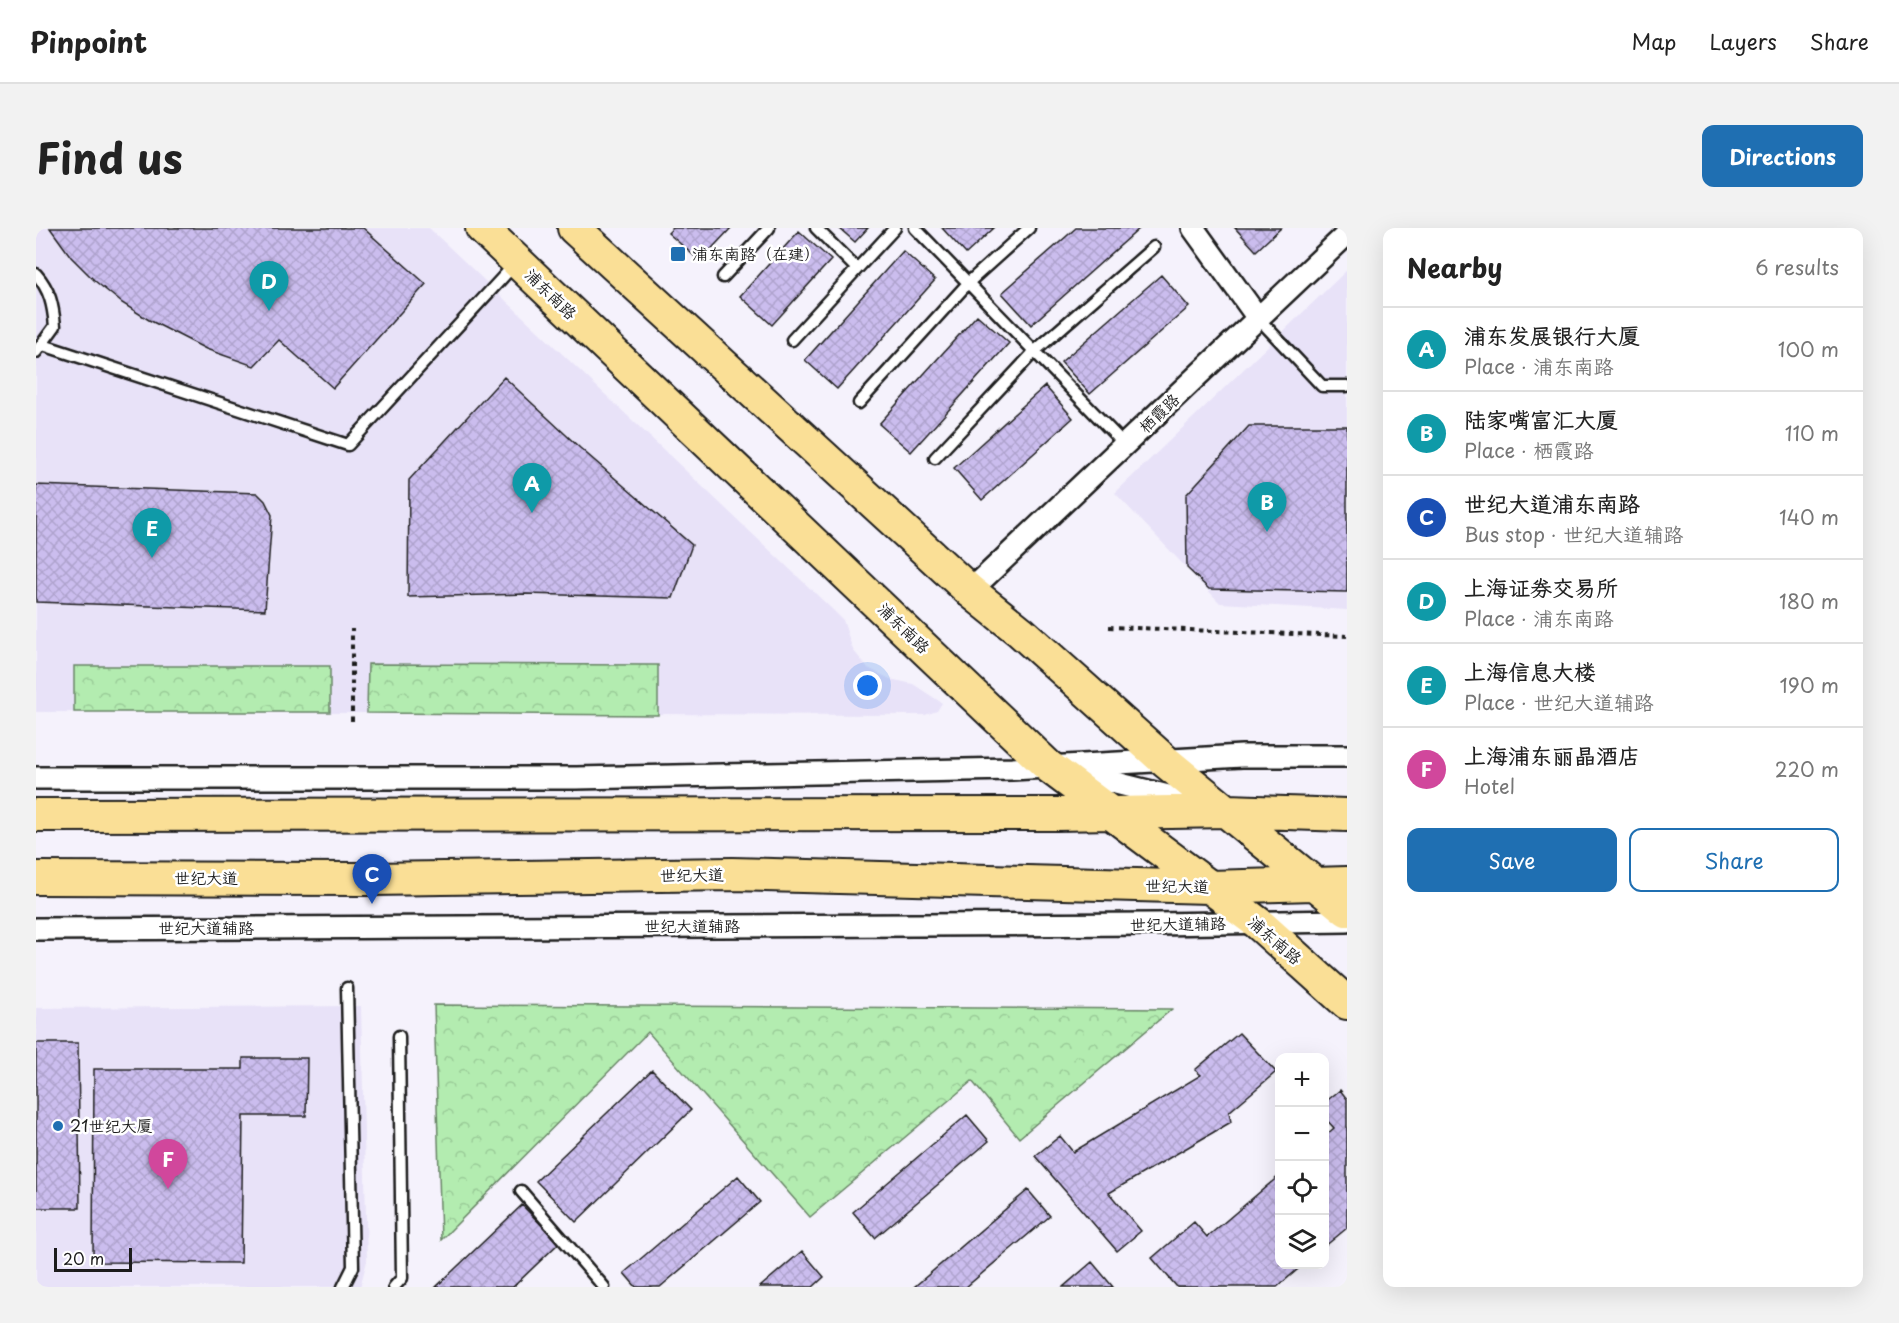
<!DOCTYPE html>
<html lang="en">
<head>
<meta charset="utf-8">
<style>
	body { margin:0; font-family:"Playpen Sans","LXGW WenKai TC",sans-serif; background:#f2f2f2; color:#222 }
	.controls { position:absolute; right:18px; bottom:18px; display:grid; overflow:hidden; border-radius:12px; box-shadow:0 6px 24px #0002 }
	.controls button { width:54px; height:54px; display:grid; place-items:center; padding:0; border:0; border-bottom:2px solid #e0e0e0; background:#fff; color:#222; font:30px sans-serif }
	.scale { position:absolute; left:18px; bottom:15px; width:78px; box-sizing:border-box; padding-left:6px; border:3px solid #1c1c1c; border-top:0; font-size:16px; line-height:21px; white-space:nowrap; color:#1c1c1c; -webkit-text-stroke:4px #fff; paint-order:stroke }
	.you { position:absolute; left:832px; top:458px; width:21px; height:21px; margin:-15px; border:4px solid #fff; border-radius:50%; background:#1a73e8; box-shadow:0 0 0 9px #1a73e833 }
	.badge { display:grid; place-items:center; width:39px; height:39px; border-radius:50%; background:#1f6fb2; color:#fff; font-size:20px; font-weight:700 }
	.pin { position:absolute; translate:-50% -50px; filter:drop-shadow(0 2px 3px #0008) }
	.pin::after { content:''; position:absolute; top:32px; width:21px; height:18px; background:inherit; clip-path:polygon(0 0,100% 0,50% 100%) }
	.list { margin:0; padding:0; list-style:none }
	h2 { display:flex; justify-content:space-between; align-items:center; height:78px; margin:0; padding:0 24px; font-size:26px }
	h2 small { font-size:20px; font-weight:400; color:#767676 }
	.list li { display:grid; grid-template-columns:39px 1fr auto; gap:18px; align-items:center; box-sizing:border-box; height:84px; padding:0 24px; border-top:2px solid #e0e0e0 }
	.list b { display:block; font-size:22px; white-space:nowrap }
	.list p { margin:0; font-size:20px; white-space:nowrap; color:#767676 }
	.list em { font-size:20px; font-style:normal; color:#767676 }
	.actions { display:flex; gap:12px; padding:18px 24px }
	.actions a { flex:1; padding:14px 0; border:2px solid #1f6fb2; border-radius:12px; text-align:center; font-size:21px; color:#1f6fb2 }
	.actions .main { background:#1f6fb2; color:#fff }
	.icon { flex:none; width:33px; height:33px; fill:none; stroke:currentColor; stroke-width:2; stroke-linecap:round; stroke-linejoin:round }
	.map { position:relative; flex:none; width:1311px; height:1059px; overflow:hidden; border-radius:12px }
	header { display:flex; align-items:center; gap:36px; box-sizing:border-box; height:84px; padding:0 30px; background:#fff; border-bottom:2px solid #e0e0e0 }
	header strong { font-size:28px }
	nav { display:flex; gap:33px; margin-inline-start:auto; font-size:21px }
	.intro { display:flex; align-items:center; justify-content:space-between; box-sizing:border-box; height:144px; padding:0 36px }
	h1 { margin:0; font-size:42px }
	.button { padding:15px 27px; border-radius:12px; background:#1f6fb2; color:#fff; font-size:21px; font-weight:700 }
	main { display:flex; gap:36px; padding:0 36px }
	aside { flex:1; background:#fff; border-radius:12px; box-shadow:0 6px 24px #0002 }
	.map>svg:first-child { display:block }
</style>
</head>
<body>
<header>
<strong>Pinpoint</strong>
<nav><a>Map</a><a>Layers</a><a>Share</a></nav>
</header>
<div class="intro"><h1>Find us</h1><a class="button">Directions</a></div>
<main>
<div class="map">
<svg width="1311" height="1059" viewBox="0 0 1311 1059">
	<defs>
		<pattern id="forest-crowns" width="20" height="18" patternUnits="userSpaceOnUse" patternTransform="scale(1.5)"><rect width="20" height="18" fill="#b3ecb0"/><path d="M2 6a3 3 0 1 1 6 0M12 15a3 3 0 1 1 6 0" fill="none" stroke="#99ca97"/></pattern>
		<pattern id="building-cross-hatch" width="8" height="8" patternUnits="userSpaceOnUse" patternTransform="scale(1.5)"><rect width="8" height="8" fill="#cbbdee"/><path d="M0 0l8 8M0 8l8-8" fill="none" stroke="#aea2cc"/></pattern>
	</defs>
	<rect width="100%" height="100%" fill="#f5f2fc"/>
	<filter id="ink" filterUnits="userSpaceOnUse"><feTurbulence type="fractalNoise" baseFrequency=".0167" numOctaves="2"/><feDisplacementMap in="SourceGraphic" scale="12" xChannelSelector="R" yChannelSelector="G"/><feConvolveMatrix kernelMatrix="1 2 1 2 8 2 1 2 1" color-interpolation-filters="sRGB"/></filter>
	<g filter="url(#ink)">
		<path fill="#e8e2f8" d="M0,0H393L798,383L807,392L817,422L832,440L854,451L877,456L906,475L901,483L889,487L0,484Z
			M1311,42V382L1184,375L1079,265Z
			M325,778L331,1033L324,1059H0V780Z"/>
		<path fill="url(#forest-crowns)" stroke="#688466" stroke-width="1.5" d="M332,436L622,437V487L331,485Z
			M38,438H294V484H38Z
			M398,777L1136,781L983,910L936,853L774,989L612,804L405,1012Z"/>
		<path fill="url(#building-cross-hatch)" stroke="#1c1c1c" stroke-width="1.5" d="M14,0H327L390,56L297,160L243,112L218,138L170,121L113,92L86,75L59,53L35,29Z
			M637,0H695L664,33L632,5Z
			M803,0H832L819,14Z
			M906,0H958L930,26Z
			M1040,0H1104L995,97L966,65Z
			M1199,0H1245L1220,23Z
			M763,3L795,32L736,97L704,68Z
			M867,23L899,52L801,161L769,132Z
			M1125,47L1153,79L1054,166L1025,134Z
			M941,87L973,115L875,224L843,196Z
			M468,149L544,220L656,317L637,370L490,366L372,369L373,252Z
			M1009,158L1037,190L946,272L918,240Z
			M1213,198H1311V364L1173,361L1151,340L1150,267Z
			M0,257L221,265L229,273L236,287L229,382L0,374Z
			M1203,805L1240,844L1193,884L1195,894L1073,965L1105,1003L1081,1023L999,928L1024,908L1037,924L1165,847L1159,842Z
			M0,815H42L44,980H0Z
			M207,830H271L270,888H207L205,1035L57,1034L58,841H207Z
			M616,842L655,882L540,994L500,953Z
			M1304,862L1311,871V1000L1288,1019V909L1298,900L1288,889V875Z
			M931,887L953,913L839,1010L817,984Z
			M1244,947V1036H1268L1241,1059H1141L1116,1030L1158,994L1171,1009Z
			M702,948L724,974L624,1059H600L588,1045Z
			M992,962L1014,988L930,1059H878Z
			M486,977L523,1015L477,1059H400Z
			M766,1023L788,1049L777,1059H724Z
			M1056,1034L1077,1059H1027Z"/>
		<g fill="none" stroke-linecap="round" stroke-linejoin="round">
			<g stroke="#1c1c1c" stroke-width="15">
				<path id="service" d="M780,0L821,41L859,0
					M879,0L1089,217
					M0,46C14,62 17,77 19,98L0,124
					M687,49L733,0
					M1222,90L1286,158H1311
					M756,112L821,41
					M7,117L312,217L479,36
					M823,175L933,54L993,0
					M899,230L999,123L1118,19
					M485,963L568,1059
					M307,1059L317,1039L311,760
					M358,1059L366,1050L363,808"/>
			</g>
			<g stroke="#1c1c1c" stroke-width="26">
				<path id="minor" d="M1157,0L1222,90
					M934,363L1311,6
					M1036,544L1160,575
					M0,550H540L976,541L1206,528H1311
					M0,701L1121,696L1311,693"/>
			</g>
			<g stroke="#1c1c1c" stroke-width="36">
				<path id="primary" d="M446,0L1012,538L1222,695L1311,775
					M538,0L934,363L985,404L1130,534L1311,682
					M0,587L1020,586L1192,583L1311,587
					M0,650L334,651L696,646L1173,659L1311,655"/>
			</g>
			<path stroke="#1c1c1c" stroke-width="4" stroke-dasharray="4.5 4.5" stroke-linecap="butt" d="M1073,399L1311,408
				M316,493V401"/>
			<use href="#service" stroke="#fff" stroke-width="10"/>
			<use href="#minor" stroke="#fff" stroke-width="21"/>
			<use href="#primary" stroke="#fadf96" stroke-width="32"/>
		</g>
	</g>
	<g fill="#1f6fb2" stroke="#fff" stroke-width="2">
		<rect x="634" y="18" width="16" height="16" rx="3"/>
		<circle cx="22" cy="898" r="6"/>
	</g>
	<g text-anchor="middle" stroke-width="5" stroke-linejoin="round" paint-order="stroke">
		<g font-size="16" fill="#1c1c1c" stroke="#fff" text-anchor="start">
			<text x="656" y="32">浦东南路（在建）</text>
			<text x="34" y="904">21世纪大厦</text>
		</g>
		<g font-size="16" fill="#1c1c1c" stroke="#fff">
			<text transform="translate(515 66) rotate(44)" y="6">浦东南路</text>
			<text transform="translate(1123 185) rotate(-44)" y="6">栖霞路</text>
			<text transform="translate(868 400) rotate(44)" y="6">浦东南路</text>
			<text transform="translate(656 647) rotate(-1)" y="6">世纪大道</text>
			<text x="170" y="656">世纪大道</text>
			<text transform="translate(1141 658) rotate(1)" y="6">世纪大道</text>
			<text transform="translate(1142 696) rotate(-1)" y="6">世纪大道辅路</text>
			<text x="656" y="704">世纪大道辅路</text>
			<text x="170" y="706">世纪大道辅路</text>
			<text transform="translate(1239 712) rotate(41)" y="6">浦东南路</text>
		</g>
	</g>
</svg>
<div class="controls">
<button>+</button>
<button>−</button>
<button><svg class="icon" aria-label="locate" viewBox="0 0 24 24"><circle cx="12" cy="12" r="6"/><path d="M12 2v4M12 18v4M2 12h4M18 12h4"/></svg></button>
<button><svg class="icon" aria-label="layers" viewBox="0 0 24 24"><path d="M12 4l9 5-9 5-9-5zM3 14l9 5 9-5"/></svg></button>
</div>
<div class="scale">20 m</div>
<div class="you"></div>
<div class="pin badge" style="left:496px;top:285px;background:#0f9aa8">A</div>
<div class="pin badge" style="left:1231px;top:304px;background:#0f9aa8">B</div>
<div class="pin badge" style="left:336px;top:676px;background:#1a4fb4">C</div>
<div class="pin badge" style="left:233px;top:83px;background:#0f9aa8">D</div>
<div class="pin badge" style="left:116px;top:330px;background:#0f9aa8">E</div>
<div class="pin badge" style="left:132px;top:961px;background:#d1479c">F</div>
</div>
<aside>
<h2>Nearby<small>6 results</small></h2>
<ul class="list">
<li><span class="badge" style="background:#0f9aa8">A</span><div><b>浦东发展银行大厦</b><p>Place · 浦东南路</p></div><em>100 m</em></li>
<li><span class="badge" style="background:#0f9aa8">B</span><div><b>陆家嘴富汇大厦</b><p>Place · 栖霞路</p></div><em>110 m</em></li>
<li><span class="badge" style="background:#1a4fb4">C</span><div><b>世纪大道浦东南路</b><p>Bus stop · 世纪大道辅路</p></div><em>140 m</em></li>
<li><span class="badge" style="background:#0f9aa8">D</span><div><b>上海证券交易所</b><p>Place · 浦东南路</p></div><em>180 m</em></li>
<li><span class="badge" style="background:#0f9aa8">E</span><div><b>上海信息大楼</b><p>Place · 世纪大道辅路</p></div><em>190 m</em></li>
<li><span class="badge" style="background:#d1479c">F</span><div><b>上海浦东丽晶酒店</b><p>Hotel</p></div><em>220 m</em></li>
</ul>
<div class="actions"><a class="main">Save</a><a>Share</a></div>
</aside>
</main>
</body>
</html>
